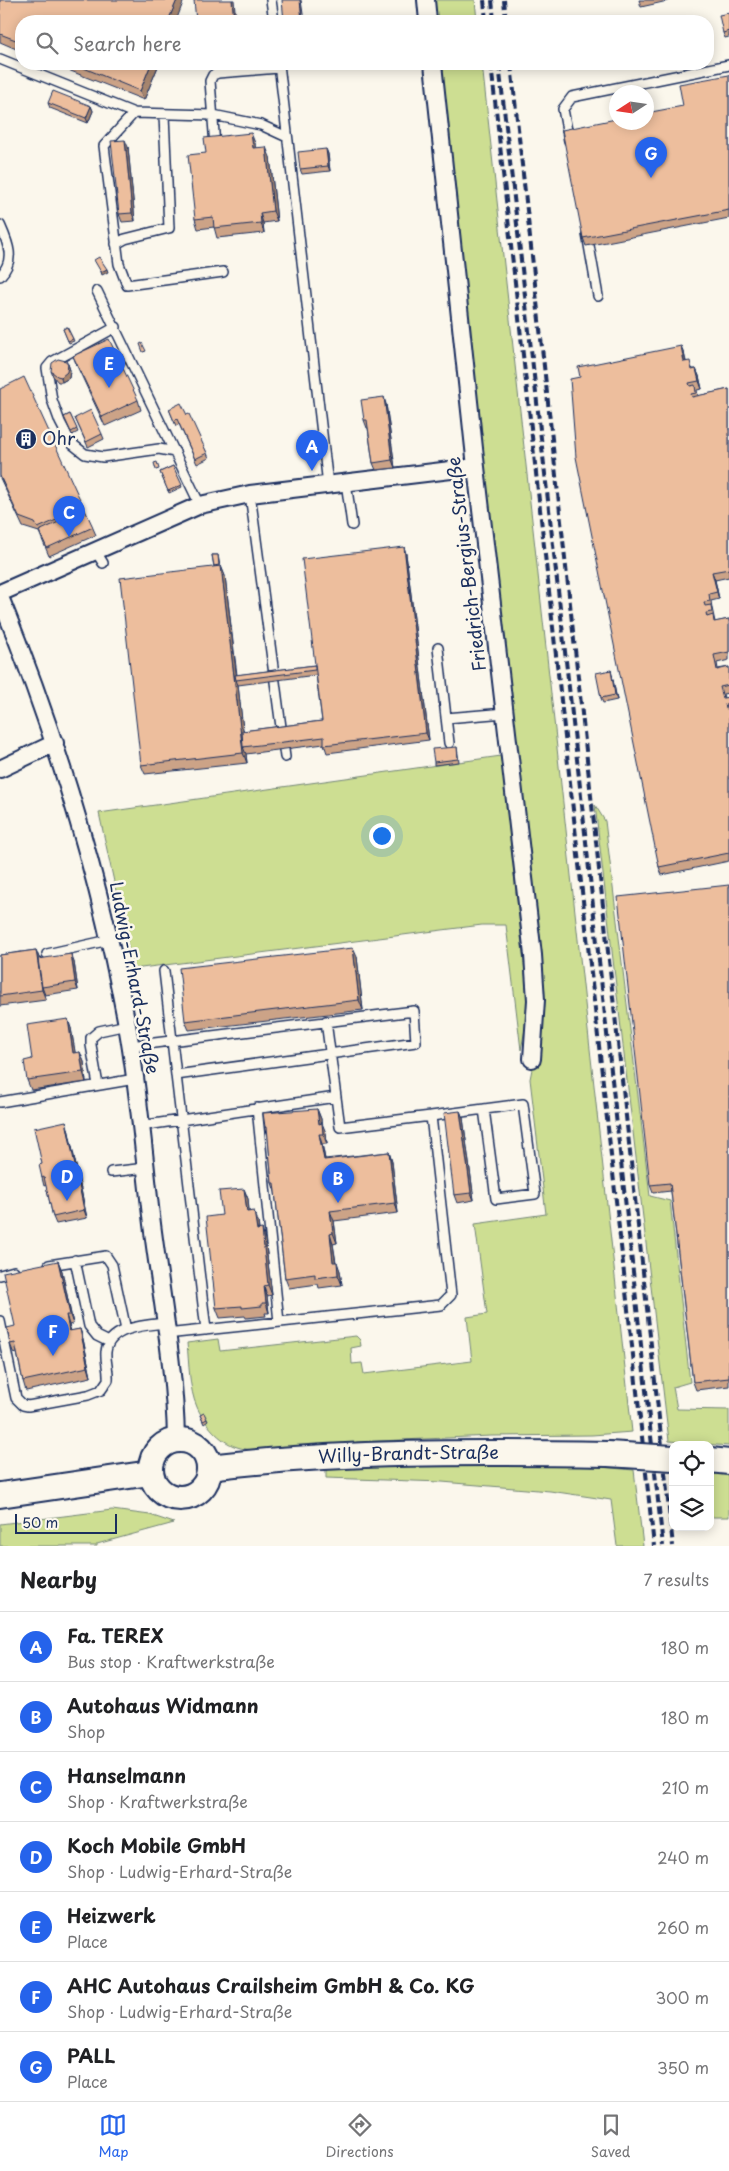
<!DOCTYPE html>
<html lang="en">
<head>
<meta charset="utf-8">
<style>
	body { margin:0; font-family:"Playpen Sans",sans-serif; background:#f6f6f6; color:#202124 }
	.controls { position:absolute; right:15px; bottom:15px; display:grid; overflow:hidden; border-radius:10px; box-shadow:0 2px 12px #0003 }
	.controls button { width:45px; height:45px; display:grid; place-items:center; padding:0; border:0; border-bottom:1px solid #e0e0e0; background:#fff; color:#202124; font:25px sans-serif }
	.compass { position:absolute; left:609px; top:85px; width:45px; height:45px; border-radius:50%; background:#fff; box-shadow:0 2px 12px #0003; rotate:258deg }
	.scale { position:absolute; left:15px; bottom:12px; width:102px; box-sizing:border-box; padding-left:5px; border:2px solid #1b2f5e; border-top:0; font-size:14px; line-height:18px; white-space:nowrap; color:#1b2f5e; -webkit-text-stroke:4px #fbf7ec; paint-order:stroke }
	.you { position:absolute; left:381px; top:835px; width:18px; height:18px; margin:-12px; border:4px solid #fff; border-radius:50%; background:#1a73e8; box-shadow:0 0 0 8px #1a73e833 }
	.badge { display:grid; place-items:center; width:32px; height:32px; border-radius:50%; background:#2563eb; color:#fff; font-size:16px; font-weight:700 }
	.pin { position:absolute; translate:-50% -41px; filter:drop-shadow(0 1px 2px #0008) }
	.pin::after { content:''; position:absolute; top:26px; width:18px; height:15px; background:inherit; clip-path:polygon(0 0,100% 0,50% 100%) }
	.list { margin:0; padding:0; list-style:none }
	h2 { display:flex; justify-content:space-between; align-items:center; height:65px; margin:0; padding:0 20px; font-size:21px }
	h2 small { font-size:16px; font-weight:400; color:#757577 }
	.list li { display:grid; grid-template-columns:32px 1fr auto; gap:15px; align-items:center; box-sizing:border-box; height:70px; padding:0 20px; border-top:1px solid #e0e0e0 }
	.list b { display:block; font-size:19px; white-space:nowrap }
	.list p { margin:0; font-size:16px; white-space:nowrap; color:#757577 }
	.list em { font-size:16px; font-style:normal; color:#757577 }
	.icon { flex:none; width:28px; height:28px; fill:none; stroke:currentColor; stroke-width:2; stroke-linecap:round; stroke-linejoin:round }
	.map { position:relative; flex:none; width:729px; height:1546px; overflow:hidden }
	.search { position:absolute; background:#fff; box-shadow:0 2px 12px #0003; left:15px; right:15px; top:15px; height:55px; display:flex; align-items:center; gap:12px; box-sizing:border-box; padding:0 18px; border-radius:20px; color:#757577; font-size:19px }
	.sheet { height:555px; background:#fff }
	nav { display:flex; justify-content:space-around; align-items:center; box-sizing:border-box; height:70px; border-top:1px solid #e0e0e0; background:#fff; font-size:14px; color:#757577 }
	nav a { display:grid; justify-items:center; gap:2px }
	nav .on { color:#2563eb }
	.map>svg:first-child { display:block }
</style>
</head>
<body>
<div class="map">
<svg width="729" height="1546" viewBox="0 0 729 1546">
	<rect width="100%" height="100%" fill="#fbf7ec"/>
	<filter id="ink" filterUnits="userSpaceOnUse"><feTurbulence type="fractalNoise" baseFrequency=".02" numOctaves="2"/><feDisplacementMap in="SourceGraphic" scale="10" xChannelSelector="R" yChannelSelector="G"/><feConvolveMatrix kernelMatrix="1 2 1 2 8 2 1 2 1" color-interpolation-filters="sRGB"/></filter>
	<g filter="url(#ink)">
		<path fill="#cdde92" stroke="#748678" d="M432,0H475L477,21H435Z
			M439,64H482L632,1432L592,1435L491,1436L357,1442L352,1445C326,1446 259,1455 237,1447C220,1442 204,1423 197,1407C189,1389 189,1363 187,1343L218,1339L220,1351L356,1336L360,1340L361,1346L351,1348L352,1364L362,1363L364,1374L472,1361L467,1317L487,1314L475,1224L546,1214L530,1079L538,1040L464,287Z
			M501,756L529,1008L521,1050L506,925H482L133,969L99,813Z
			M595,805L605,821L650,1196L670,1201L690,1382L673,1387L677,1409L729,1410V1446L669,1441Z
			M553,1463L634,1470L643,1546H617L611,1500L550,1491L442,1482L326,1478V1466Z
			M710,1471L729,1473V1517H710Z
			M112,1510L150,1515L174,1523L97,1544V1546H0V1524Z"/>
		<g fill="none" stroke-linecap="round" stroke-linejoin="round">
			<g stroke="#1b2f5e" stroke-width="12">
				<path id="lane" d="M271,0L274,21
					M0,59L134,113L213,115L261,125L287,137
					M279,64L328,485
					M134,113L104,146L119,264L127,285L223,272
					M569,141L563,109L572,97L729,65
					M215,146L210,81L213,75L218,73L279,68
					M0,225C8,243 16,260 0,276
					M587,234L598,296
					M116,244L125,239L169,228L164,115
					M97,291L200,505
					M116,327L52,362L47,368L52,400L60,422L71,443L85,454L103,457L159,449L175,452
					M346,482L352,525
					M250,494L285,757
					M95,550L103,563
					M438,648L449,743
					M446,718L505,713
					M47,954L109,940
					M326,1021L336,1097
					M130,1046L414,1011L416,1042L176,1075L164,971
					M176,1075L206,1330
					M98,1085L91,1045V1038L99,1031L127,1025
					M0,1102L135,1079
					M257,1108L279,1322
					M431,1116L523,1104L535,1194L496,1199L484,1109
					M140,1126L336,1097L340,1127L431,1116L451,1295L441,1305L166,1334
					M111,1172L146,1168
					M75,1260L89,1326L97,1336L109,1342
					M49,1265L106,1256L112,1265L126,1330
					M0,1275L14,1271
					M0,1321L16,1398L23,1405L28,1406L88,1395L101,1390L108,1380C109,1370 105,1361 106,1352C108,1327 146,1325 165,1323"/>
			</g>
			<g stroke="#1b2f5e" stroke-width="20">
				<path id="street" d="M426,0L428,21
					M433,64L476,467L533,955L536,1000L532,1059
					M0,593L200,505L250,494L476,467
					M0,597C56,735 100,878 127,1025C139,1091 144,1158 152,1224C161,1295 175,1368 176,1440
					M0,769L55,743"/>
			</g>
			<g stroke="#1b2f5e" stroke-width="28">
				<g id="secondary">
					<circle cx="180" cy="1469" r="29"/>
					<path d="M710,1460L729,1462"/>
					<path id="s1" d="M209,1467C341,1451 475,1452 608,1454"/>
					<path d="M0,1495L150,1473"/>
				</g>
			</g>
			<use href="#lane" stroke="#fbf7ec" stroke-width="9"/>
			<use href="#street" stroke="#fbf7ec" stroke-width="16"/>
			<use href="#secondary" stroke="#fbf7ec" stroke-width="24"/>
			<path stroke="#1b2f5e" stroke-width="4" stroke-dasharray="8 4" stroke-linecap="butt" d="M484,0L486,21
				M492,0L494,21
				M504,0L506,21
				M491,64L654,1546
				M499,64L574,732L663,1546
				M511,64L673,1546"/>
			<g stroke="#1b2f5e" stroke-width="28" stroke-linecap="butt">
				<path id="secondary-bridge" d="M608,1454L673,1458"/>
			</g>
			<use href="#secondary-bridge" stroke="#fbf7ec" stroke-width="24"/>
		</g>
		<path fill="#cca387" stroke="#1b2f5e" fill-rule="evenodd" d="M0,0L21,21V51L0,42Z
			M639,0H672L641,7Z
			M729,13V37L725,38L723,33Z
			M53,64H159L144,100Z
			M729,75V218L586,246L583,238L683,106Z
			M48,103L91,106L93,111L88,123L50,108Z
			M255,143V148L270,157L277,221L263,223L264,233L217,238L214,227L198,229L195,219L206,153Z
			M128,147L135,221L122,222L119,214Z
			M326,149L328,154L330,171L302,174L300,169Z
			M67,327L74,341L69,343L63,329Z
			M684,353L686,361L693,369H696L699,376L702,389L697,390L698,396L729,389V577L715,580L719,599L711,601L712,608L715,622L729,619V660L717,663L718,669L729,667V693L723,694L724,698H729V861L662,875L659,867Z
			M73,356L138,400L141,410L105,426L77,366Z
			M68,364L70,370L69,378L62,382H58L53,376L51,371Z
			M0,389L84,508L96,535L49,556L39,532L23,527L0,478Z
			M386,404L395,468L376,470L373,463L368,428H367L364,420Z
			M169,409L187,415L207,453L209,458L197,464L179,424L176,426Z
			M70,414L78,432L72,435L64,417Z
			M75,418L102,434L104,439L88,447Z
			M173,466L182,487L169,493L160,472Z
			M404,547L406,554L429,740L327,753L324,744L246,754L247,763L145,774L141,765L214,567L212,555H218L220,566H221L225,576L237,675L315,665ZM316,675L322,721L243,731L238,685Z
			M612,675L617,700L603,703L601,698Z
			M457,747L459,762L434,765V762Z
			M729,885V1386L696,1390L693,1382L671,1191L653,1193L650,1185Z
			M36,950L39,958L74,962L78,990L45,995L46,1000L0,1006V955Z
			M357,957L363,1010L189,1030L185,1021Z
			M71,1028L75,1053L80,1052L84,1062L86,1082L31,1090L27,1080L32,1059Z
			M317,1109L321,1119V1123L326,1133L327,1144H322L325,1159L389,1152L392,1162L398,1213L334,1221L337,1243L333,1244L336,1262L340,1271L342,1285L319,1288L318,1284L289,1288L285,1278L275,1192L272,1183L268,1136L265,1127Z
			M460,1111L463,1118L474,1200L457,1203L454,1195Z
			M68,1128L87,1218L56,1224L53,1217L46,1185L44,1186L42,1178V1164Z
			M244,1189L248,1199L249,1211L258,1221L259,1230L265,1239L272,1295L267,1296L269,1313H265L266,1316L246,1318L245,1316L220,1318L216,1308L222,1215Z
			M58,1261L62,1271L73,1324L69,1325L71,1331L80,1329L83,1339L91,1377L26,1391L23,1381L17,1353L14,1354L10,1344L15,1326Z
			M200,1415L207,1419L208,1421L204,1424Z"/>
		<path fill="#a6856e" stroke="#1b2f5e" d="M177,0H184L176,21H168Z
			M232,0H234L236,21H234Z
			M300,0H301L304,21H302Z
			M151,64H159L144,100L140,91Z
			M91,106L93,111L88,123L86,118Z
			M251,133L255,143L256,158L253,148Z
			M125,140L128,147L135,221L132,213Z
			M266,147L270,157L277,221L273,211Z
			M326,149L328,154L330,171L328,166Z
			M260,213L263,223L264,233L261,223Z
			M107,269L108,272L102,275L101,272Z
			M681,346L684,353L687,369L684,362Z
			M68,364L70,370L69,378L62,382L61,377Z
			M696,369L699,376L702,389L699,381Z
			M384,397L386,404L395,468L392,460Z
			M404,547L406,554L429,740L426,733Z
			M221,566L225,576L237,680H236L238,685L245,747H243L246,754L247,763L243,753Z
			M712,572L715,580L719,599L717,592Z
			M611,670L617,700L615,695Z
			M353,948L357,957L363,1010L359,1000Z
			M36,950L40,960L42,987L45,995L46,1000L42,990Z
			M71,954L74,962L78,990L75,982Z
			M68,1019L71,1028L77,1063L73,1053Z
			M80,1052L84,1062L86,1082L83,1072Z
			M317,1109L321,1119L322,1133L319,1124Z
			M460,1111L463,1118L474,1200L471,1193Z
			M66,1121L68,1128L87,1218L84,1210Z
			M322,1123L326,1133L327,1144L323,1134Z
			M319,1134L322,1144L327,1169L324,1160Z
			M389,1152L392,1162L398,1213L395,1203Z
			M244,1189L248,1199L250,1221L247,1212Z
			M254,1211L258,1221L260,1240L257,1230Z
			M330,1211L334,1221L337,1243L333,1233Z
			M262,1229L265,1239L272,1295L268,1285Z
			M330,1234L333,1244L337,1272L333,1262Z
			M58,1261L62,1271L73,1324L70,1315Z
			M337,1262L340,1271L342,1285L338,1275Z
			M264,1286L267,1296L269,1313L266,1303Z
			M66,1315L69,1325L73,1341L69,1331Z
			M80,1329L83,1339L91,1377L88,1367Z"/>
		<path fill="#edbe9d" stroke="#1b2f5e" d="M0,0H177L168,21H21V42L0,34Z
			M194,0H232L234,21H196Z
			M282,0H300L302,21H284Z
			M729,13V31L723,33L719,15Z
			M74,64H151L140,91Z
			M729,75V210L583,238L562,130L616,119V122H646V113L683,106L679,84Z
			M53,91L91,106L86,118L48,103Z
			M251,133L253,148L266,147L273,211L260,213L261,223L214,228L213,217L195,219L188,155L206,153L204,138Z
			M125,140L132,213L119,214L111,141Z
			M326,149L328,166L300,169L298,152Z
			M99,257L107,269L101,272L94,260Z
			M67,327L73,339L68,341L63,329Z
			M109,339L138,400L102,417L73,356Z
			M142,343L146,351L143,352L140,344Z
			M681,346L684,362L690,361L692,370L696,369L699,381L689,383L690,386L695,385L696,393L691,394L692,397L729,389V569L712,572L717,592L709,594L710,601L704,602L705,606L711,605L712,612L706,613L707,617L713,615L714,622L729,619V652L714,655L717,670L729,667V685L720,687L723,698L729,697V703L725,704L726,709L729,708V717H728H729V853L659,867L576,457L570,379L580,377L578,367Z
			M58,359L66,361L68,364L67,372L61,377L57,376L51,371L52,363Z
			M24,377L84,508L38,528L35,523L19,517L0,476V389Z
			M384,397L392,460L373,463L367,420H364L361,400Z
			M181,403L187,415L189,414L207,453L195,459L177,419L174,421L169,409Z
			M91,410L102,434L86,442L75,418Z
			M70,414L77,429L71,432L64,417Z
			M157,462L159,469L156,470L154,463Z
			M173,466L182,485L168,491L160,472Z
			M85,510L93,527L47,548L39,531Z
			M404,547L426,733L324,745V737L243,747L242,731L322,721L302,559Z
			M212,555H218L219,565L214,566Z
			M221,566L243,753L141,765L120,578Z
			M315,665V670L236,680L235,675Z
			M611,670L615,695L601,698L596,673Z
			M457,747L458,759L434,762L432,749Z
			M729,885V1378L693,1382L670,1183L650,1185L618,897Z
			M353,948L359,1000L185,1021L179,968Z
			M36,950L42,990L0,996V955Z
			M71,954L75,982L42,987L38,959Z
			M68,1019L73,1053L80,1052L83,1072L27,1080L24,1061L32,1059L27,1025Z
			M317,1109L319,1124L322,1123L323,1134H319L324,1160L389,1152L395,1203L330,1211L333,1233L330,1234L333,1262H337L338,1275L315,1278V1274L285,1278L274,1183H272L267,1127H265L263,1113Z
			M460,1111L471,1193L454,1195L444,1113Z
			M66,1121L84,1210L53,1217L44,1177L42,1178L39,1165L42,1164L34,1128Z
			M244,1189L247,1212L254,1211L257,1230L262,1229L268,1285L264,1286L266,1303H262V1306L242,1308V1306L216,1308L206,1217L222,1215L219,1191Z
			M58,1261L70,1315H66L69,1331L80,1329L88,1367L23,1381L15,1343L10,1344L7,1328L15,1326L3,1272Z
			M204,1413L207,1419L203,1421L200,1415Z"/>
	</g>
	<defs>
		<g id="building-disc" transform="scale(1.125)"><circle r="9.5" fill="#1b2f5e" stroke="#fbf7ec"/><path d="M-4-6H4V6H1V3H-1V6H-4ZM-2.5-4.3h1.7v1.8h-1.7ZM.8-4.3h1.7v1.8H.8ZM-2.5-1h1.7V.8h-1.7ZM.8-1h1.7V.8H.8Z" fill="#fff"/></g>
	</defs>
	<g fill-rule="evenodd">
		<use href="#building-disc" x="26" y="439"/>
	</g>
	<g text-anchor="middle" stroke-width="5" stroke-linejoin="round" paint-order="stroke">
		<g font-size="18" fill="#1b2f5e" stroke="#fbf7ec" text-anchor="start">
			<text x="42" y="445">Ohr</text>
		</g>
		<g font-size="18" fill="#1b2f5e" stroke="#fbf7ec">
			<text transform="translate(467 564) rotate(-97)" y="6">Friedrich-Bergius-Straße</text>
			<text transform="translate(134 978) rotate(79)" y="6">Ludwig-Erhard-Straße</text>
			<text dy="6" stroke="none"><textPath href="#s1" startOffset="200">Willy-Brandt-Straße</textPath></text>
		</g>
	</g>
</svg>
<div class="controls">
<button><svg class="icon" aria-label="locate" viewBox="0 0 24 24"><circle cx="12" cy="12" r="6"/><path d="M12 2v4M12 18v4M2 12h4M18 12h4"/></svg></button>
<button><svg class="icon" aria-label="layers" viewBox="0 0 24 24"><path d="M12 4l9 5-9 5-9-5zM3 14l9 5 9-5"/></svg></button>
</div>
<svg class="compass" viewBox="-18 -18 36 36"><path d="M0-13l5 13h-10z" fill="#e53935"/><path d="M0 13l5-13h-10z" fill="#757577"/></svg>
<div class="scale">50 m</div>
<div class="you"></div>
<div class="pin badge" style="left:312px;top:471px">A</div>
<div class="pin badge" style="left:338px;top:1203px">B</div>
<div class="pin badge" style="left:69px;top:537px">C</div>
<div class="pin badge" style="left:67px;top:1201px">D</div>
<div class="pin badge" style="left:109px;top:388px">E</div>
<div class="pin badge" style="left:53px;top:1356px">F</div>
<div class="pin badge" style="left:651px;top:178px">G</div>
<div class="search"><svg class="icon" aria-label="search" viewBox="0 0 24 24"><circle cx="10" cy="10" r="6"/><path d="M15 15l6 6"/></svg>Search here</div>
</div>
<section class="sheet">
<h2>Nearby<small>7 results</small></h2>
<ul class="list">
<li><span class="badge">A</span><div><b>Fa. TEREX</b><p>Bus stop · Kraftwerkstraße</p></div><em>180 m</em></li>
<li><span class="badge">B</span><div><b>Autohaus Widmann</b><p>Shop</p></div><em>180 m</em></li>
<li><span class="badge">C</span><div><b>Hanselmann</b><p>Shop · Kraftwerkstraße</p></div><em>210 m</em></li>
<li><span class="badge">D</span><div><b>Koch Mobile GmbH</b><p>Shop · Ludwig-Erhard-Straße</p></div><em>240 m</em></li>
<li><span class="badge">E</span><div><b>Heizwerk</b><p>Place</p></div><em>260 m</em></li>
<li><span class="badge">F</span><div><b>AHC Autohaus Crailsheim GmbH &amp; Co. KG</b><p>Shop · Ludwig-Erhard-Straße</p></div><em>300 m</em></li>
<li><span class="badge">G</span><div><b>PALL</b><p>Place</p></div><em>350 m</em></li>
</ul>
</section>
<nav>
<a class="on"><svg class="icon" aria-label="map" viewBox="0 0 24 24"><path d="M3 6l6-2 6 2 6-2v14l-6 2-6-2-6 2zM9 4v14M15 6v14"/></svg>Map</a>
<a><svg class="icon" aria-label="directions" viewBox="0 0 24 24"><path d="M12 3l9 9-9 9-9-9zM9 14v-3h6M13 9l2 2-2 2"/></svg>Directions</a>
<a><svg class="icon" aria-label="saved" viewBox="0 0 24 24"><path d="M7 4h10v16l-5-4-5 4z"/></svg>Saved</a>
</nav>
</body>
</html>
